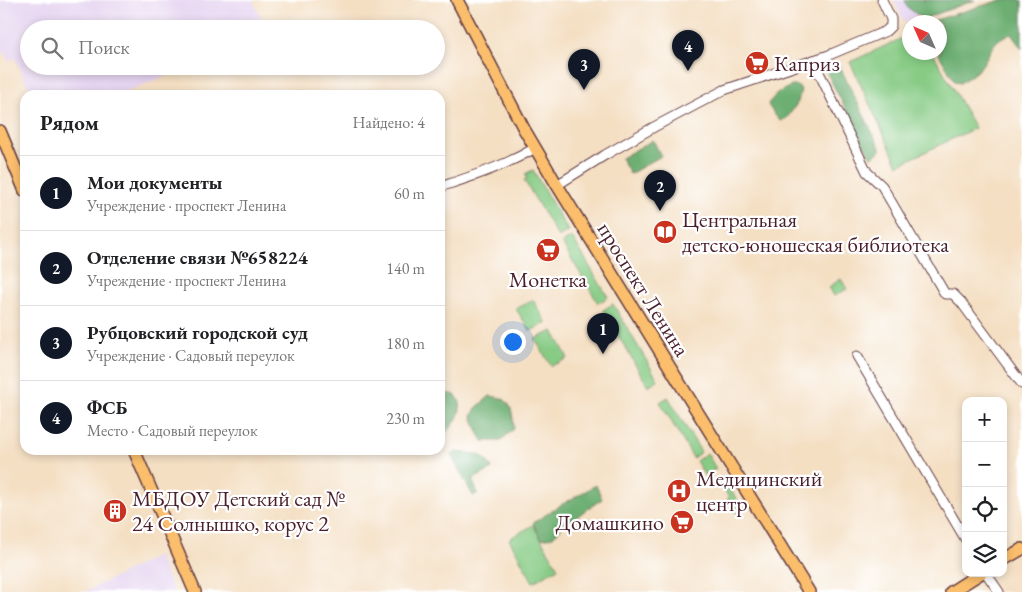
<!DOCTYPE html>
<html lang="ru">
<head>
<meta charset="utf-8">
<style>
	body { margin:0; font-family:"EB Garamond",serif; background:#f2f2f2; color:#202124 }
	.controls { position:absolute; right:15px; bottom:15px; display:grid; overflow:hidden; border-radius:10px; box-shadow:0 2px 8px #0003 }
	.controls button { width:45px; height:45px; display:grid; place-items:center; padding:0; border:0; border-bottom:1px solid #e0e0e0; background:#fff; color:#202124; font:25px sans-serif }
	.compass { position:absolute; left:902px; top:15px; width:45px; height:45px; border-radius:50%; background:#fff; box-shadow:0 2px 8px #0003; rotate:315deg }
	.you { position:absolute; left:512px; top:341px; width:18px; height:18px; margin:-12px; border:4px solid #fff; border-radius:50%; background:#1a73e8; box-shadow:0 0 0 8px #1a73e833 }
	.badge { display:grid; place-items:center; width:32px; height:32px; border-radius:50%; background:#111827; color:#fff; font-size:16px; font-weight:700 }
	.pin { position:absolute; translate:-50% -41px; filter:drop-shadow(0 1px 2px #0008) }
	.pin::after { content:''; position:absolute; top:26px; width:18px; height:15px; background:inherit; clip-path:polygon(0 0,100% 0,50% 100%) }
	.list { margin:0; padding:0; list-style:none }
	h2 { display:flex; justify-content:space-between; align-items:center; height:65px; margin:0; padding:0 20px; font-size:21px }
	h2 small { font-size:16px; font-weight:400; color:#757577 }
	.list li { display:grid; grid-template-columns:32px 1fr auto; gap:15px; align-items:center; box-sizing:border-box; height:75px; padding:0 20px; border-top:1px solid #e0e0e0 }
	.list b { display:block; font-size:19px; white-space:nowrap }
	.list p { margin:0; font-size:16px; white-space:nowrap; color:#757577 }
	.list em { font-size:16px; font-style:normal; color:#757577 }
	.icon { flex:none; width:28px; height:28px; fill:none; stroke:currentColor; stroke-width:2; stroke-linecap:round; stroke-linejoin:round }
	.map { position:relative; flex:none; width:1022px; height:592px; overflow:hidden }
	.search { position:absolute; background:#fff; box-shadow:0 2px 8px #0003; left:20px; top:20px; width:425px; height:55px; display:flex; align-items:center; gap:12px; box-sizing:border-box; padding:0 18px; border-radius:28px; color:#757577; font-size:19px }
	.panel { position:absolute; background:#fff; box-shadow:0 2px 8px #0003; left:20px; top:90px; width:425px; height:365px; border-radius:15px }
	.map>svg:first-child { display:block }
</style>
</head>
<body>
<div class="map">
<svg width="1022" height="592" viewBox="0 0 1022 592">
	<rect width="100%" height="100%" fill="#fff"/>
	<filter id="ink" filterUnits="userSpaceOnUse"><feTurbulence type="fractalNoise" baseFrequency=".02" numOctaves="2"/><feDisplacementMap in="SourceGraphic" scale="10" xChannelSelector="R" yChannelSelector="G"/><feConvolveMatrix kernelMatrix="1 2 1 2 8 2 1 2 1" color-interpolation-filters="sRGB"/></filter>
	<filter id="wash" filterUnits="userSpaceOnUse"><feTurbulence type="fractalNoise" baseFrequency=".0096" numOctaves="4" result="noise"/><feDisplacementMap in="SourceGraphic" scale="20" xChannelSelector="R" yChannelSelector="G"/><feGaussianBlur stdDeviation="1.12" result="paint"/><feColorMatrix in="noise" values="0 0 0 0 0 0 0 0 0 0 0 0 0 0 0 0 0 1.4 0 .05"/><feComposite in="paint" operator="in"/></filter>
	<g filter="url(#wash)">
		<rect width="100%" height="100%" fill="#f4dfc3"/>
		<path fill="#e5d3f0" d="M0,0H253L266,29H29V66H190L118,95H32L15,58L8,61L5,52L0,54V44L2,43L0,39Z
			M894,0H957L904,22Z
			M158,556L174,592H85Z"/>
		<path fill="#87cb85" stroke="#687558" d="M909,35L910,52L933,53L975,128L898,165L850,62Z
			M533,170L568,231L558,237L524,180L527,178L525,174Z
			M572,237L608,297L598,303L562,243Z
			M841,279L847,289L834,296L829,287Z
			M533,300L547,323L530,331L516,309Z
			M613,304L658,380L648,386L603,310Z
			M553,331L568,358L551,366L535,339Z
			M668,397L701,452L693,458L660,402Z
			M707,453L716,469L705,476L696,461Z
			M726,481L743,510L737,514L727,501L729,497L720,484Z
			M533,525L558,568L533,582L509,539Z"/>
		<path fill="#6daf72" stroke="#5c674e" d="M905,0H975L923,19L907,7Z
			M1001,0H1022V49L1011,34C993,39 993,48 984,62C979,71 969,77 960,83L955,82L938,53L940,52V22H929Z
			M839,65L881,150L871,158L826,71Z
			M795,85L801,89L798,102L787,118L780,121L775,115L768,105C775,93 783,89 795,85Z
			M653,140L661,156L630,174L621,158Z
			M445,393C449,394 454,393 457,397C466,407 454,428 444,433L440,432V395Z
			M490,396C494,397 500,397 503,399C513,404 513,419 514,429L500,441H483L478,432L472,416L476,408Z
			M456,452C474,454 483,451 492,469L472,480L478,493L473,496L451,455Z
			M596,485L602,499L563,526L553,537L541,539L533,523L561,505Z"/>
	</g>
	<g filter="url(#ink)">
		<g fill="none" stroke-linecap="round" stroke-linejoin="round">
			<g stroke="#643c42" stroke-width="11">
				<path id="minor" d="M813,60L867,172L882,186L945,294H953L961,302L1022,384
					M557,185L605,155L654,127L724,90L829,55L886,31L891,26V19L882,0
					M440,187C473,176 505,166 535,148
					M857,356L966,540
					M986,573L999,592"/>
			</g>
			<g stroke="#643c42" stroke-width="14">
				<path id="major" d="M457,0L524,129L557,185L809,592
					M0,131L25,191
					M134,450L195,592
					M1003,560L1022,549
					M951,592L981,573"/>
			</g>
			<use href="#minor" stroke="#fff" stroke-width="9"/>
			<use href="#major" stroke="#fabe6d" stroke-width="11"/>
		</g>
	</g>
	<defs>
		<g id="supermarket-disc" transform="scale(1.25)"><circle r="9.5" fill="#c8321e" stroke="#fff"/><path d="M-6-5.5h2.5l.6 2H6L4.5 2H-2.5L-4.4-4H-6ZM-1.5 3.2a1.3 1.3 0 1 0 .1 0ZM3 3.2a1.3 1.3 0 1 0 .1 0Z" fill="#fff"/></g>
		<g id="library-disc" transform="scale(1.25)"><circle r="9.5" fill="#c8321e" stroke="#fff"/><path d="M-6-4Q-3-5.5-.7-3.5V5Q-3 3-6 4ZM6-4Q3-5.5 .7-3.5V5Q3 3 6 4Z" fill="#fff"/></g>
		<g id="hospital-disc" transform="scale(1.25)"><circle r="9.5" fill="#c8321e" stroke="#fff"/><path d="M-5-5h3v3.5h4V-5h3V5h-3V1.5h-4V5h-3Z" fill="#fff"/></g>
		<g id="building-disc" transform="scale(1.25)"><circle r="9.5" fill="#c8321e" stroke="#fff"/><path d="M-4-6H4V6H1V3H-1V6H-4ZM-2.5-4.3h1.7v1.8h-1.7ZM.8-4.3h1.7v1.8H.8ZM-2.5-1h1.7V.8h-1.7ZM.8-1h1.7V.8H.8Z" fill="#fff"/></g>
	</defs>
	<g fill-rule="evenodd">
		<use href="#supermarket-disc" x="757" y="63"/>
		<use href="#library-disc" x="665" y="232"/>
		<use href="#supermarket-disc" x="548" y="250"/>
		<use href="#hospital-disc" x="679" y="491"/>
		<use href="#building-disc" x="115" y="511"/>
		<use href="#supermarket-disc" x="682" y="522"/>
	</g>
	<g text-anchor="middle" stroke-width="4.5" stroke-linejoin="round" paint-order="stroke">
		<g font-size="22" fill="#4a1f2b" stroke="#fff" text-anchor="start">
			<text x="774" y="71">Каприз</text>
			<text x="682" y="227">Центральная<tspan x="682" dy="25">детско-юношеская библиотека</tspan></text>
			<text x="548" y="287" text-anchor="middle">Монетка</text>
			<text x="696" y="486">Медицинский<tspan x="696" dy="25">центр</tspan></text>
			<text x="132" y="506">МБДОУ Детский сад №<tspan x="132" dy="25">24 Солнышко, корус 2</tspan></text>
			<text x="664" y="530" text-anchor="end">Домашкино</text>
		</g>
		<g font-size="22" fill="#4a1f2b" stroke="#fff">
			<text transform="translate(644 289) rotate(58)" y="8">проспект Ленина</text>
		</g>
	</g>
</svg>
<div class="controls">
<button>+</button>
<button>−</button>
<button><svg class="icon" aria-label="locate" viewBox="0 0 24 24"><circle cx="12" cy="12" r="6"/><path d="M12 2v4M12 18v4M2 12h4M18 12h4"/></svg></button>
<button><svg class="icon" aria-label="layers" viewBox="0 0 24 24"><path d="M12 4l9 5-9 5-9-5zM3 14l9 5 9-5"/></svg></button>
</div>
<svg class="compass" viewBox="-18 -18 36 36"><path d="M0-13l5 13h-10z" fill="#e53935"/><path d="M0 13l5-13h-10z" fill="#757577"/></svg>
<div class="you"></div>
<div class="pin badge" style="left:603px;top:354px">1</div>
<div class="pin badge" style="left:660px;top:211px">2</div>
<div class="pin badge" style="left:584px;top:90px">3</div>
<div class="pin badge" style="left:688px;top:71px">4</div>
<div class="search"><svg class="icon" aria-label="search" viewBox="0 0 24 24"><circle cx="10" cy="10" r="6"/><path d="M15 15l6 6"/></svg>Поиск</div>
<section class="panel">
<h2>Рядом<small>Найдено: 4</small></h2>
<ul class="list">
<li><span class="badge">1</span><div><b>Мои документы</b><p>Учреждение · проспект Ленина</p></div><em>60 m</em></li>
<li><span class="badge">2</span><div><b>Отделение связи №658224</b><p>Учреждение · проспект Ленина</p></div><em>140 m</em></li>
<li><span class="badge">3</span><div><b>Рубцовский городской суд</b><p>Учреждение · Садовый переулок</p></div><em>180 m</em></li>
<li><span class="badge">4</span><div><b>ФСБ</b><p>Место · Садовый переулок</p></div><em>230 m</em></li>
</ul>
</section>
</div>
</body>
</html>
